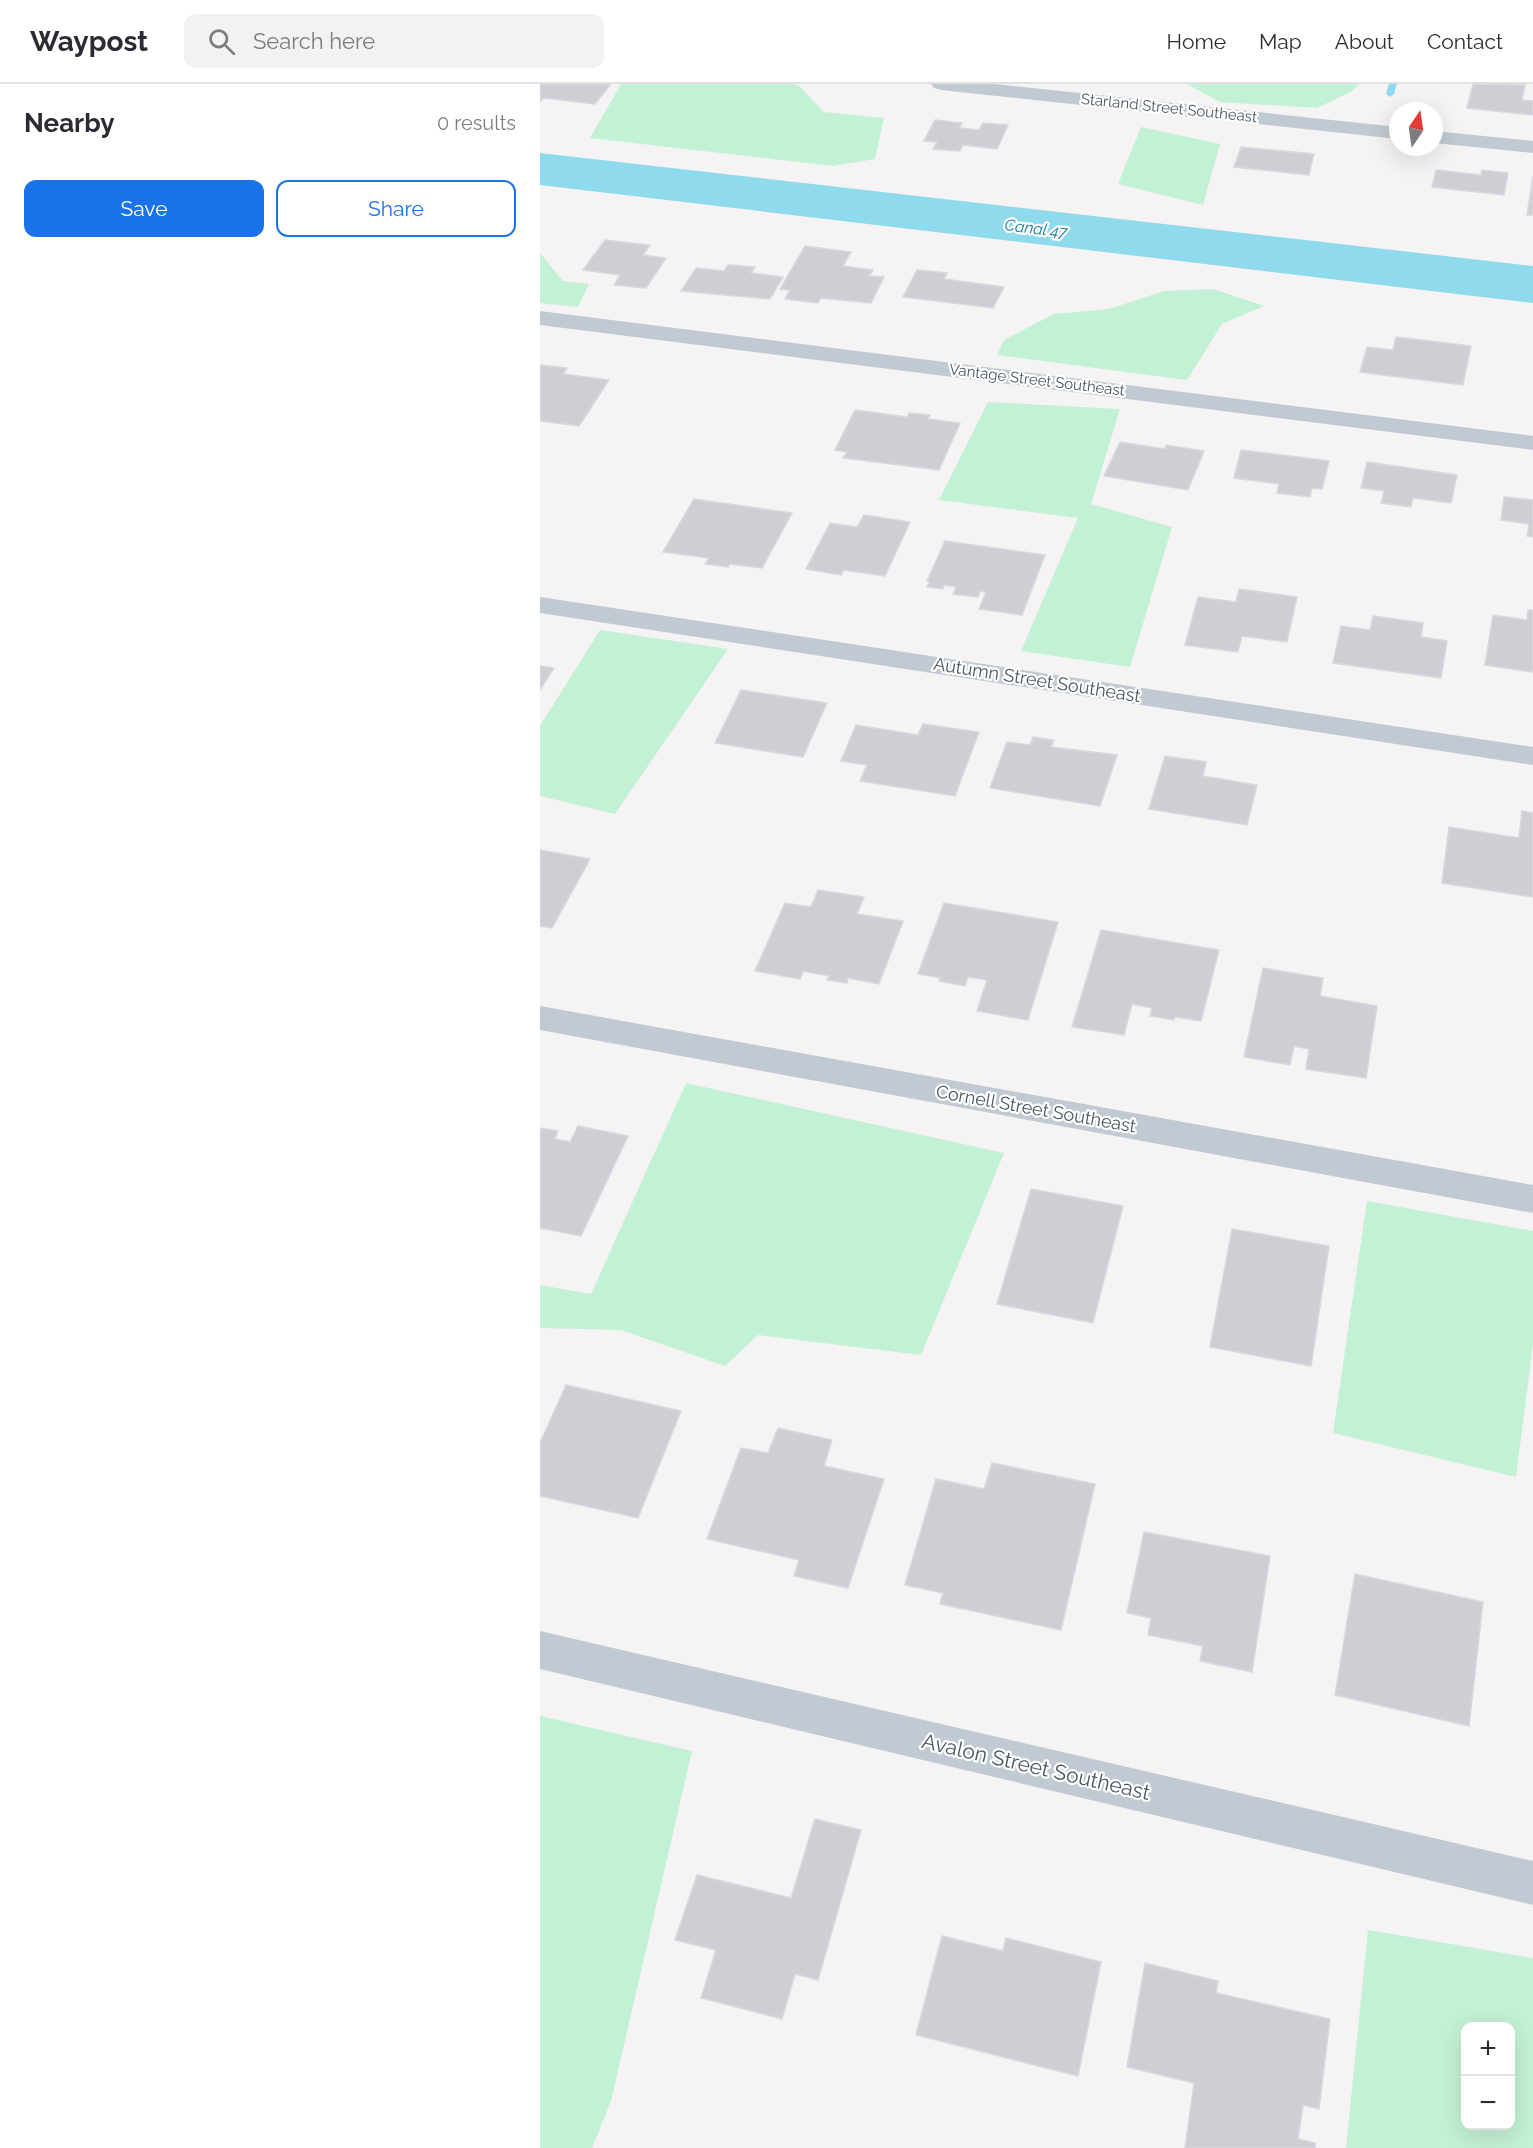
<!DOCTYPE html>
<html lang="en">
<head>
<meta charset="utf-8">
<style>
	body { margin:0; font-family:Raleway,sans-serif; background:#f2f2f3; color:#2b2b33 }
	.controls { position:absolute; right:18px; bottom:18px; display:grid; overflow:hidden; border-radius:12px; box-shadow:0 6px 24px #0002 }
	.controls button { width:54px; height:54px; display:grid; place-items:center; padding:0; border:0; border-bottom:2px solid #e1e1e2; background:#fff; color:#2b2b33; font:30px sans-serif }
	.compass { position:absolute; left:849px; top:18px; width:54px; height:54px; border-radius:50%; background:#fff; box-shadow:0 6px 24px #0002; rotate:13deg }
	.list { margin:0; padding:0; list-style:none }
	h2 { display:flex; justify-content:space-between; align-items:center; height:78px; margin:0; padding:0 24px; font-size:26px }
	h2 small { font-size:20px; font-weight:400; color:#7c7c81 }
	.actions { display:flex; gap:12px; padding:18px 24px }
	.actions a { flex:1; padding:14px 0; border:2px solid #1a73e8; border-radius:12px; text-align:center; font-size:21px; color:#1a73e8 }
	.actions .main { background:#1a73e8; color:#fff }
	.icon { flex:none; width:33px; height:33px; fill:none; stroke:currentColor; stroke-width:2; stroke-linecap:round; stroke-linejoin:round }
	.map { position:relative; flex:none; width:993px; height:2064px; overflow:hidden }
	header { display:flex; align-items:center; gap:36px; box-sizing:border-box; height:84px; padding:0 30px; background:#fff; border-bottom:2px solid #e1e1e2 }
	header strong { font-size:28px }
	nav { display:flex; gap:33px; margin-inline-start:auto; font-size:21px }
	.search { width:420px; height:54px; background:#f2f2f3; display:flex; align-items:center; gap:15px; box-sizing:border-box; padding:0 21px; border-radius:12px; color:#7c7c81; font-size:22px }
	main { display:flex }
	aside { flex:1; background:#fff }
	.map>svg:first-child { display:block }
</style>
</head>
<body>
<header>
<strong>Waypost</strong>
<div class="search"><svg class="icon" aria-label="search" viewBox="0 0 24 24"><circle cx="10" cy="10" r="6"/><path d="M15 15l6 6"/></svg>Search here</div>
<nav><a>Home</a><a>Map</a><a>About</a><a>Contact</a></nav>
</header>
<main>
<aside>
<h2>Nearby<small>0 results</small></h2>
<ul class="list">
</ul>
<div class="actions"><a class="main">Save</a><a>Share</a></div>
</aside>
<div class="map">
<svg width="993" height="2064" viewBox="0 0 993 2064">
	<rect width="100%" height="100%" fill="#f5f3f3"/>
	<path fill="#c3f1d5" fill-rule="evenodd" d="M81,0H250L258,1L284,28L344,34L335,75L293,82L50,54Z
		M647,0H819L812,7L777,24L680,18Z
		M601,43L680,60L663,121L578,100Z
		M0,169L23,197L49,200L38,223L0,219Z
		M673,205L724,222L682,240L647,296L457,271L464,256L514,230L569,225L624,207Z
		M448,318L580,325L551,420L632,443L590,583L481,567L538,434L399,416Z
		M60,546L188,565L75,730L0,712V642Z
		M146,999L464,1069L381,1271L218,1251L185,1282L81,1246L0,1244V1201L51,1210Z
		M827,1117L993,1147V1260L976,1393L793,1349Z
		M0,1632L152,1667L71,2017L52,2064H0Z
		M828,1846L993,1874V2064H806ZM926,1942H970V2042H926Z"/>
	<path fill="#90daee" d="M0,69L993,182V219L0,101Z"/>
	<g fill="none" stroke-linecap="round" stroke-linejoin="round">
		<path fill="#90daee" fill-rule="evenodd" d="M849,0H857L854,10L850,13L846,10Z"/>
	</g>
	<path fill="#cdcfd5" stroke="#d7d9de" stroke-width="1.5" d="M0,0H71L55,20L4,14L0,18Z
		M933,0L985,1L982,16L993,17V31L927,24Z
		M395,36L422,39L419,44L439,46L443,39L468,41L457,65L423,61L420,67L393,65L397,58L384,57Z
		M701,63L710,64L774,70L769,91L694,83Z
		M896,86L941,91L942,86L968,89L964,111L892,103Z
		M993,92V131H987Z
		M65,156L110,161L103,171L126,174L106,204L74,201L80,191L43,186Z
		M265,162L311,168L303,182L333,186L329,192L344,193L331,219L281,214L278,219L245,215L250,206L240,205Z
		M188,181L215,183L211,189L243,193L230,215L141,207L156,184L184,187Z
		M377,186L407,189L404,195L464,203L453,224L363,213Z
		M856,253L931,262L923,301L820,288L827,263L853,266Z
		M0,281L27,284L23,290L69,296L39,342L0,337Z
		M315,326L367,333L369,329L390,331L388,335L420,339L399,386L303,374L307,368L295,366Z
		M580,358L625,365L626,361L664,367L648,406L564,392Z
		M701,366L789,377L782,405L772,404L770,413L737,409L739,400L694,394Z
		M827,378L917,391L911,419L873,414L871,423L841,419L844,407L821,404Z
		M964,413L993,416V453L987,452L989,440L961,436Z
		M154,415L252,429L222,484L190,480L188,483L165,480L169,474L123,468Z
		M324,431L370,438L345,492L304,486L301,491L266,485L290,439L317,443Z
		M405,457L505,471L482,531L439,525L446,508L440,507L438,513L413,510L416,503L404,501L403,505L387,503L390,498L387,497Z
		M699,505L757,513L747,558L702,552L698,568L645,561L658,513L696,518Z
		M988,526H993V588L945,581L953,531L987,536Z
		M833,532L883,539L881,553L907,557L901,594L793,579L801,542L830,546Z
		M0,582L14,584L0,606Z
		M201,606L287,619L263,673L175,659Z
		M383,640L439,648L415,712L320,697L327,681L301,677L316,641L378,651Z
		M493,653L514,656L511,663L577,671L560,722L450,704L467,658L490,661Z
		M625,672L666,678L663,692L717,701L707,741L609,725Z
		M982,727L993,729V813L902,799L909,743L979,754Z
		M0,766L50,775L12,844L0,842Z
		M278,806L324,813L317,830L363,837L339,900L308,894L307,899L287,896L289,892L263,887L260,895L215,887L245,819L271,823Z
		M404,819L518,838L488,936L437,927L447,896L428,893L425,902L399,897L401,894L378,890Z
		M561,846L679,866L661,937L635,933L634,936L610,932L612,924L592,920L584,951L532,943Z
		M723,884L783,894L780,912L837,922L826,994L766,985L769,965L754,962L750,981L704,973Z
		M38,1042L88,1052L41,1152L0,1144V1044L18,1047L15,1055L30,1058Z
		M491,1105L583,1122L553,1239L457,1220Z
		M692,1145L789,1162L771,1282L670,1263Z
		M26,1301L141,1327L98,1434L0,1412V1359Z
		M238,1344L292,1356L284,1382L344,1395L308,1504L254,1492L259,1476L167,1455L201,1364L228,1369Z
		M452,1379L555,1400L521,1546L400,1520L403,1509L365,1501L396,1395L444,1405Z
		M604,1448L730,1472L712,1588L660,1577L663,1562L608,1551L611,1534L587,1529Z
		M815,1490L943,1518L929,1642L795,1611Z
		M275,1735L321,1746L278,1896L255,1890L242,1935L161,1914L176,1866L135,1856L157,1791L251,1814Z
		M402,1852L463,1867L466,1854L561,1878L538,1992L376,1951Z
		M605,1879L678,1897L676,1909L790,1935L779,2025L763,2021L758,2055L775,2059V2064H645L654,1999L587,1983Z"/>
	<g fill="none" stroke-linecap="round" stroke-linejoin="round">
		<path fill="#c1cad2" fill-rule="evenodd" d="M391,0H454L858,43V55L401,6L394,4Z
			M894,47L993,57V69L894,59Z
			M0,227L993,352V366L0,241Z
			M0,513L993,663V681L0,529Z
			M0,922L993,1101V1129L0,946Z
			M0,1547L993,1777V1821L0,1585Z"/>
	</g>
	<g text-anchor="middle" stroke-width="4.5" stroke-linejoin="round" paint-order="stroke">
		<g font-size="15" fill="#4a5661" stroke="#fff">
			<text transform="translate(629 24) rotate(6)" y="5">Starland Street Southeast</text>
			<text transform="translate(497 296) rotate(7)" y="5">Vantage Street Southeast</text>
		</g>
		<g font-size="16" font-style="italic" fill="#0c7c9b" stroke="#fff">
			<text transform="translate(496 144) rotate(7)" y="6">Canal 47</text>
		</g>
		<g font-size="18" fill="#4a5661" stroke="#fff">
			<text transform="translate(497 596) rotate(9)" y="6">Autumn Street Southeast</text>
			<text transform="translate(496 1025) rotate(10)" y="6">Cornell Street Southeast</text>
		</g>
		<g font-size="21" fill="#4a5661" stroke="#fff">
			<text transform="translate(496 1683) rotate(13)" y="7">Avalon Street Southeast</text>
		</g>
	</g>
</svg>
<div class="controls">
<button>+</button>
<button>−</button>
</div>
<svg class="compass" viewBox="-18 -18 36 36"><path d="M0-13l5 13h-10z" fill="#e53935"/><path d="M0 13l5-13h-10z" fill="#7c7c81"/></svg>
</div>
</main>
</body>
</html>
